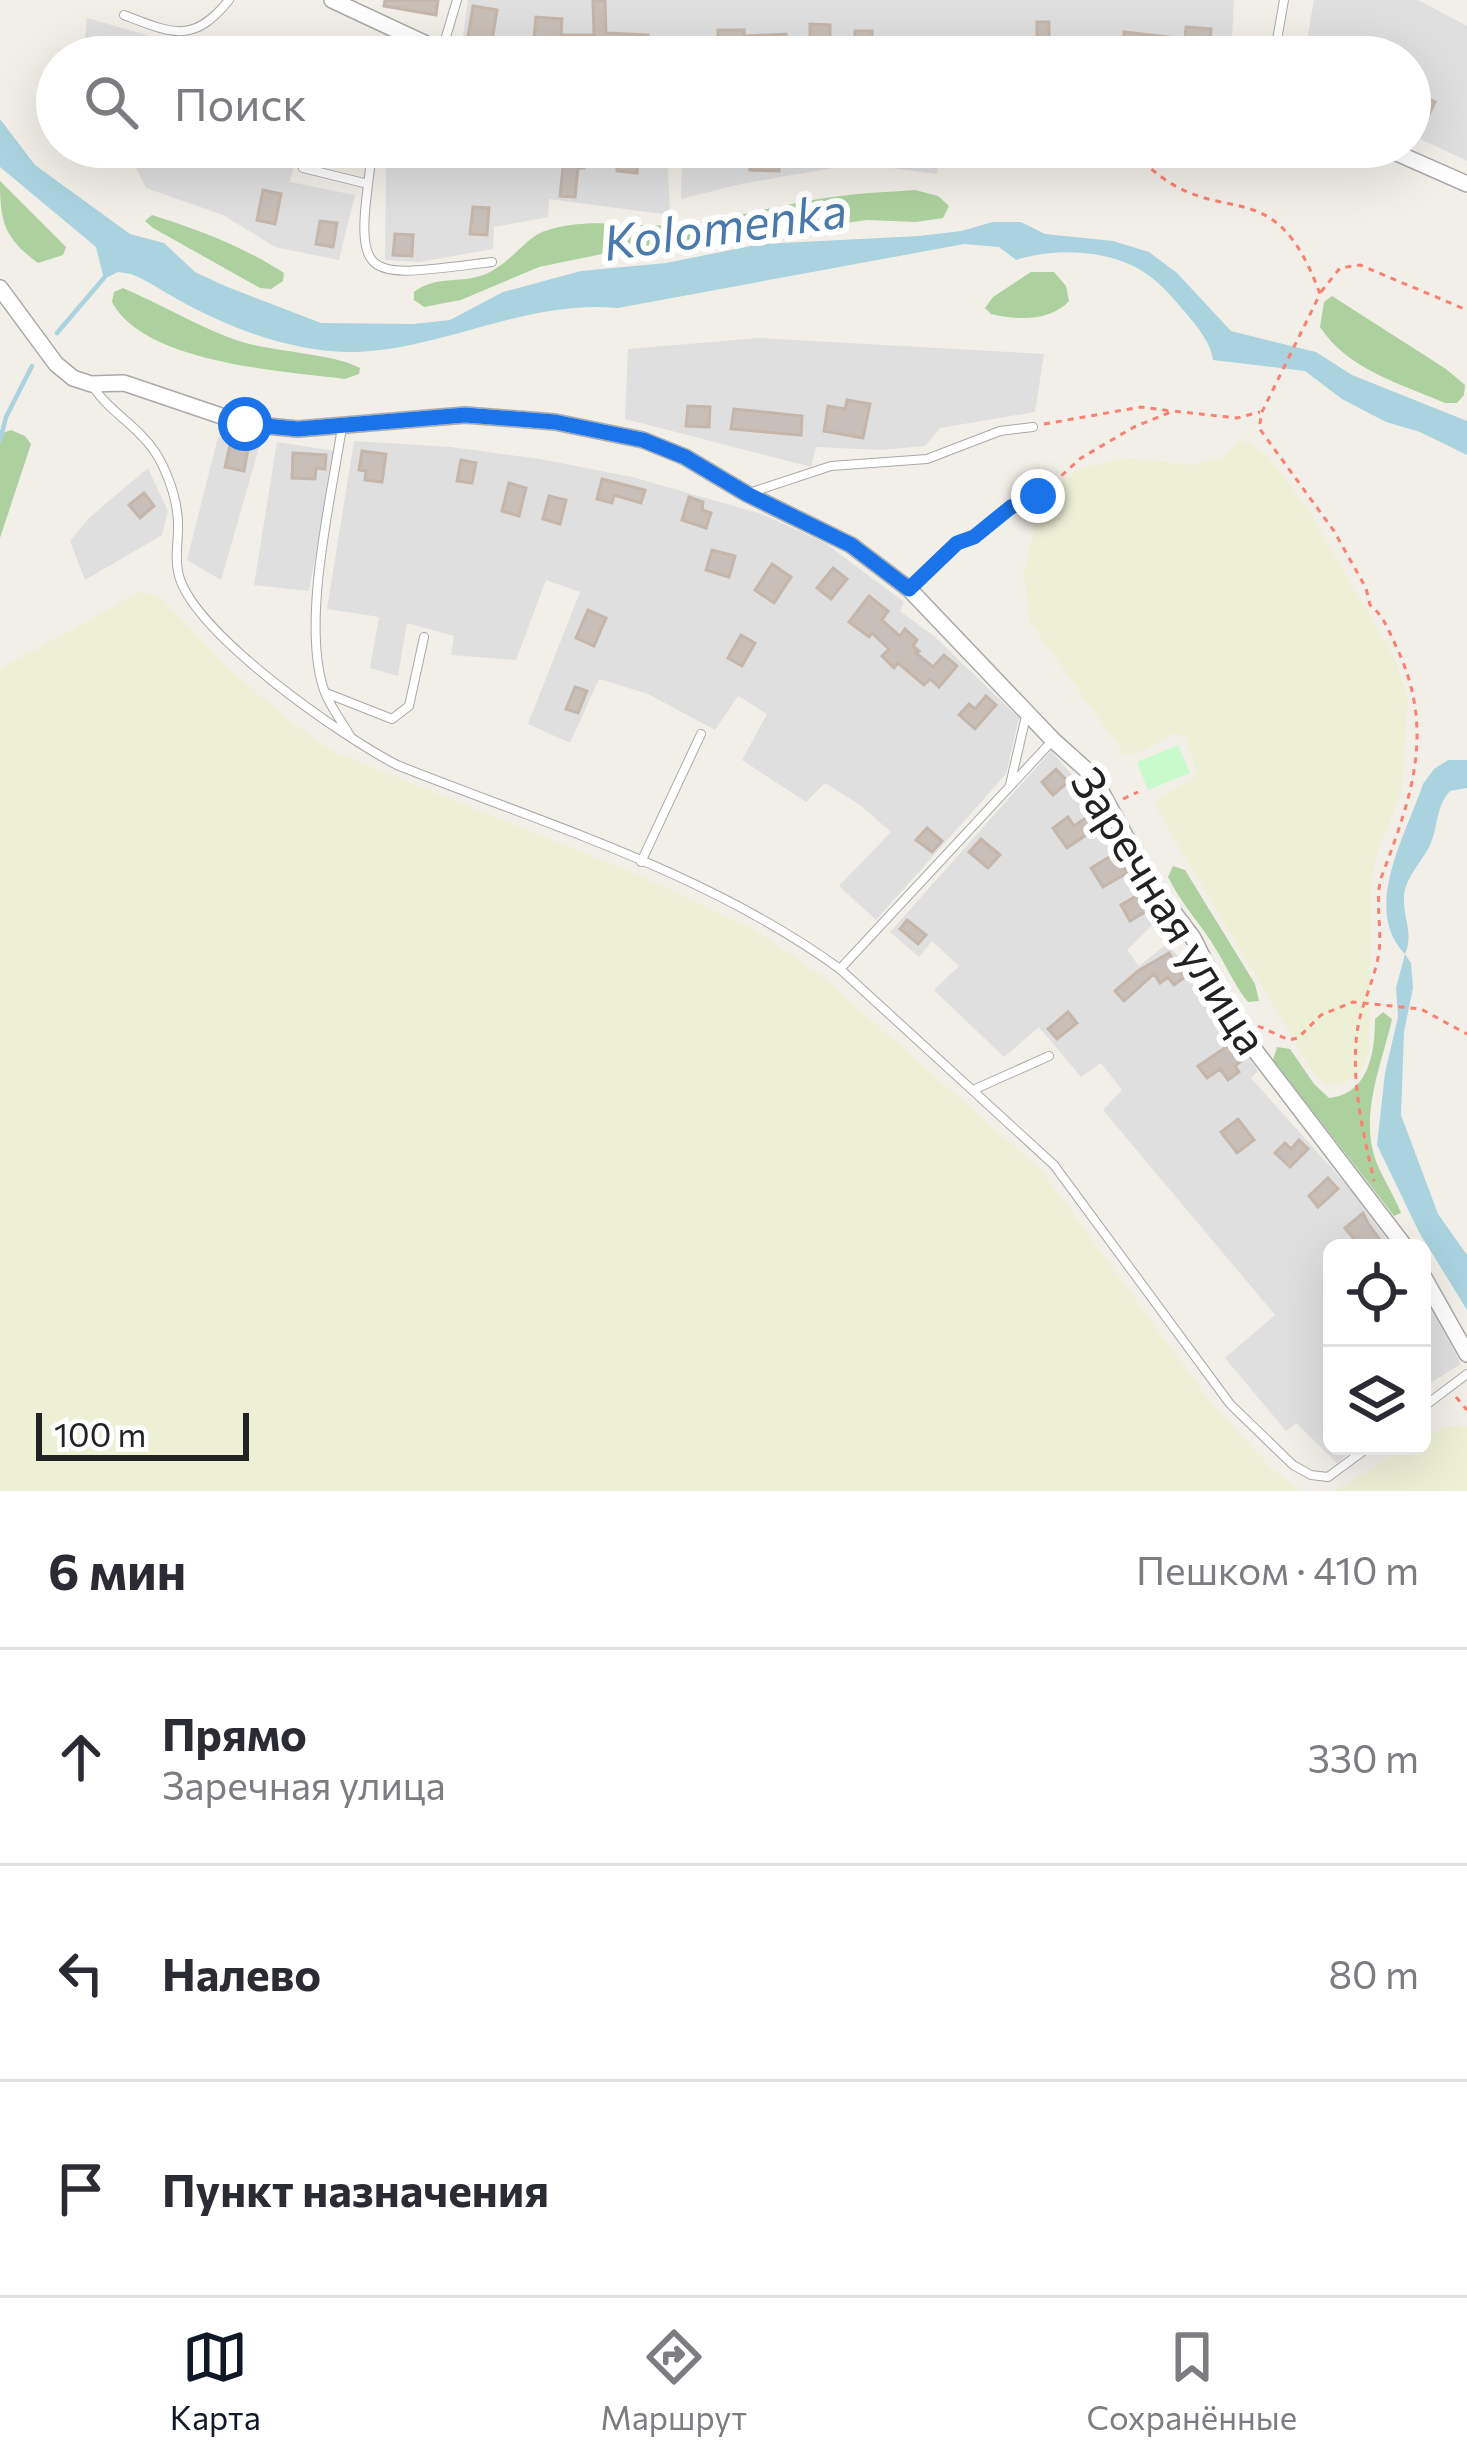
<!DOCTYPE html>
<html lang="ru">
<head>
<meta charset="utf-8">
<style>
	body { margin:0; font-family:Commissioner,sans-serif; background:#f2f2f3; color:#2b2b33 }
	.controls { position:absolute; right:36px; bottom:36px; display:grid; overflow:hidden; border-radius:18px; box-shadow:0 12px 48px #0002 }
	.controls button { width:108px; height:108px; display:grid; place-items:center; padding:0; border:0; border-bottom:3px solid #e1e1e2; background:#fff; color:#2b2b33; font:60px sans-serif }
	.scale { position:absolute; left:36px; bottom:30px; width:213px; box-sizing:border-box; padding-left:12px; border:6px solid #222; border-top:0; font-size:33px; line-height:42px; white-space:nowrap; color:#222; -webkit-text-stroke:9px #fff; paint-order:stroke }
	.stop { position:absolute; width:36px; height:36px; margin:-27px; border:9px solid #1a73e8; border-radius:50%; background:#fff }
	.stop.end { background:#1a73e8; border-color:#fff; box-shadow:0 3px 12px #0008 }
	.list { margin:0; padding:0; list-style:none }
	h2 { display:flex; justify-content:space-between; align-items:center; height:156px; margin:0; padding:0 48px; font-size:51px }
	h2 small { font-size:39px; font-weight:400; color:#7c7c81 }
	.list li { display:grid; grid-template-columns:78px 1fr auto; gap:36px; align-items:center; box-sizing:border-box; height:216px; padding:0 48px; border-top:3px solid #e1e1e2 }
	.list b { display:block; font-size:45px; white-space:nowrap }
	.list p { margin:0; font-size:39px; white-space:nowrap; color:#7c7c81 }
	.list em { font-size:39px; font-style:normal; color:#7c7c81 }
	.icon { flex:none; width:66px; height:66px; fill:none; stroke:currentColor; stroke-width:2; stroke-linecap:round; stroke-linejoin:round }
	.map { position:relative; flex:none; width:1467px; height:1491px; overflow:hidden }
	.search { position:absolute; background:#fff; box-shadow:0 12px 48px #0002; left:36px; right:36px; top:36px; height:132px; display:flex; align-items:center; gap:30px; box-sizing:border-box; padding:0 42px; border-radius:66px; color:#7c7c81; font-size:45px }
	.sheet { height:804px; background:#fff }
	nav { display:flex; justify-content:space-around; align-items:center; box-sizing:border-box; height:168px; border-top:3px solid #e1e1e2; background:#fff; font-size:33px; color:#7c7c81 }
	nav a { display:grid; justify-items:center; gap:6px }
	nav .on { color:#111827 }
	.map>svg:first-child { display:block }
</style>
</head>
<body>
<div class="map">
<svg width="1467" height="1491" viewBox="0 0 1467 1491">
	<rect width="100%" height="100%" fill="#f2efe9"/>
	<path fill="#e0dfdf" d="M468,0H1234L1231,57H555L462,43Z
		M1314,0H1418L1467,26V161L1410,134V57H1304Z
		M87,18L199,50L223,57H90L85,39Z
		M125,147H360L357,168L296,155L290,182L355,195L339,260L275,247L223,215L146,188Z
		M386,147H667L670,215L549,199L548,217L494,227L493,249L419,262L385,260Z
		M682,147H841L839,167L741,184L681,199Z
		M856,147H939L937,174L853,163Z
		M759,338L1044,354L1035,412L940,428L925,446L880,450L816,447L811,467L625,419L628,349Z
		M218,437L260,444L221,580L187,560Z
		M354,441L451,447L540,459L632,477L762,514L825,543L904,602L900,611L935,637L1019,718L1006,774L876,920L839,886L891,832L860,805L825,783L806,802L742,760L767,714L738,696L715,730L648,694L599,679L570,743L528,724L580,592L546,580L516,660L451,655L454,636L407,623L398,676L370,668L379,617L327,609Z
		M277,442L335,451L309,591L254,585Z
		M148,468L168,511L162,535L85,580L70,541L89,518Z
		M1051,751L1084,788L1082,792L1108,831L1114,827L1161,916L1127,950L1139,966L1168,943L1258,1071L1251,1078L1350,1189L1393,1248H1332V1446H1358L1337,1463L1296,1423L1286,1431L1225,1358L1275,1315L1103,1110L1122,1090L1101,1063L1081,1077L1039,1027L1004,1057L934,990L959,966L932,941L919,957L890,932Z
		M1422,1292L1461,1364L1422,1388Z"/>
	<path fill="#eef0d5" d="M1240,441L1250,442L1271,459L1307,508L1395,659L1408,699L1401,793L1376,856L1371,884L1369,1053L1361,1070L1339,1086L1324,1083L1312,1071L1155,806L1158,798L1193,779L1196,772L1186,738L1175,733L1144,750L1125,755L1030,622L1024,574L1037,514L1052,488L1081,467L1132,458L1189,465L1220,459Z
		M140,592L159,595L230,670L290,721L332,751L639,875L755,930L819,974L1042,1171L1214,1407L1274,1471L1301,1491H0V669Z
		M1464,1425L1467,1428V1491H1335L1409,1446H1422V1438L1445,1427Z"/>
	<path fill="#add19e" d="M0,181L66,247L63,255L38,263C4,238 0,222 0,181Z
		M915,190L938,196L949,206L943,218L916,222L867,220L657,251L602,254L539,267L461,300L424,307L414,300V292C436,275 459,284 483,275C508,266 524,240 542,232C589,214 639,230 688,224C736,217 784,204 832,197C860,193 888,192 915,190Z
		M152,215C197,229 244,247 284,273L283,281L271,289L260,288L153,228L145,221Z
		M1031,272H1054L1066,286L1069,301C1050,322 1016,320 991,314L985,308L993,297Z
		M123,288C160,304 196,325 233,339C268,352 335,353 360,368L359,374L345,379C282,371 144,363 112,302L114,292Z
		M1332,296L1446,369L1465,385L1464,395L1457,403H1445C1401,384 1347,369 1320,327L1324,302Z
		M11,430L25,436L31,444L0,538V434Z
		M1173,866L1185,870L1255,984L1259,1001L1248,1002C1235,986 1228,969 1217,951C1202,925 1181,904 1168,877Z
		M1383,1012L1392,1019C1382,1064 1359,1115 1376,1161C1383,1179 1394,1195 1401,1213L1394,1216L1273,1060L1277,1047L1290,1049L1314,1084L1329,1098C1369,1094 1375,1052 1375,1019Z"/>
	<path fill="#c8facc" d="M1178,745L1190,773L1148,790L1137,762Z"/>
	<path fill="#aad3df" d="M0,119L35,165L130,234L164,243L195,272L225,286L321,323L413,324L450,320L503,292L581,271L666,263L761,244L919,236L961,231L993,222H1021L1045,234L1113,241L1149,252L1177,273L1231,331L1316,352L1352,375L1467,421V455L1420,432L1386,422L1342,399L1305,371L1213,360C1211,343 1197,326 1185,312C1175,301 1164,287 1152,278C1117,249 1057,247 1016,260L999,247L964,244L618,308C527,299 445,349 355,352C296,353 230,329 179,300C162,291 149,281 131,274L118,272L104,279L96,247L0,167Z
		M1448,760H1467V788L1450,791C1435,808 1439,825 1430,845C1422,862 1405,877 1404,897C1403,919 1414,933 1405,954L1411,963L1413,988L1404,1032L1401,1115L1438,1214L1467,1255V1310L1419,1232L1377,1145L1385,1073L1398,1017L1396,988L1405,954C1361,909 1406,835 1423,784L1434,769Z"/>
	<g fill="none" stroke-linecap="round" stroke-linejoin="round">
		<path stroke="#aad3df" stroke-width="4.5" d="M57,333L104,278
			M0,441L6,417L32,366"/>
	</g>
	<path fill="#c7bfb8" stroke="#c4b6ab" stroke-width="3" d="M385,0H438L436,15L384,6Z
		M593,1H605L606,33L648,35L647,55L606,53V56L572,57V52L533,48L536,17L562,19L561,35H594Z
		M473,6L497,10L492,41L468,37Z
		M1037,22H1049V42H1073V57H993V45L1037,46Z
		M810,24L830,25V57H818V41H810Z
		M1186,27L1211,29L1209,57L1149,53V57H1123L1124,32L1185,39Z
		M718,30H744V36L786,34L787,57L718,56Z
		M855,31H872V38H914V57H855Z
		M949,38L968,39L967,57H948Z
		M1328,38L1380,55L1379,57H1322Z
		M1420,95L1435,102L1425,123L1410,116Z
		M565,147H585L584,168H578L575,197L560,196Z
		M717,147H780L779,171L750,170L751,159L717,160Z
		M857,147H893L891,159L856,153Z
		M618,152L638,153L637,173L617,171Z
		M263,190L281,194L275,224L257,220Z
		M473,207L489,208L487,235L470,234Z
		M320,221L337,223L333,247L316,244Z
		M395,234L413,235L412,256L393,255Z
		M847,400L870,404L863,438L824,431L828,406L845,409Z
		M688,406L710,407L709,427L686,426Z
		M734,409L802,416L801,435L731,429Z
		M230,445L248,449L244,471L225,467Z
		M362,451L386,454L382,482L365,480L366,471L359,470Z
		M293,453L326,455L325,469L316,468L315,479L292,478Z
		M461,460L476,463L472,483L457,481Z
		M602,479L645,490L641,503L614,495L612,503L597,499Z
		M509,483L526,488L519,516L502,511Z
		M144,493L154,506L140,518L129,505Z
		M549,496L566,500L560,524L543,519Z
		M689,497L703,502L702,510L711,513L706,528L682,520Z
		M712,550L735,556L729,577L706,570Z
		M772,564L791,577L774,603L755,590Z
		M833,568L847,579L831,599L817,588Z
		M869,596L888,611L882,620L900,636L905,629L917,640L913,646L919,651L916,653L933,667L944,655L957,666L939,687L930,679L924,685L898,663L894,668L882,656L889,649L872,633L869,637L849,622Z
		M588,610L606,618L594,646L576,638Z
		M741,635L755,643L742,666L728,658Z
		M575,687L587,691L578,713L566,709Z
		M986,696L996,705L975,729L959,715L969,704L975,709Z
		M1056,769L1068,782L1053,795L1042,782Z
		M1090,815L1098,827L1067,848L1053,828L1068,817L1074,826Z
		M927,828L942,841L932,852L916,840Z
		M981,839L1000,855L988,868L969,852Z
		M1116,853L1127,873L1103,887L1091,868Z
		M1141,893L1150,909L1130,921L1121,905Z
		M907,920L926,935L918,944L900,929Z
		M1169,953L1185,977L1174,985L1168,977L1160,983L1154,974L1124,1001L1115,991L1138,971Z
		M1068,1012L1077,1023L1057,1039L1048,1029Z
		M1229,1045L1241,1061L1235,1066L1239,1072L1228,1080L1220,1069L1207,1078L1198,1066Z
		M1238,1119L1254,1140L1237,1153L1221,1132Z
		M1299,1140L1308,1149L1290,1167L1275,1153L1285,1143L1291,1149Z
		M1328,1178L1338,1189L1318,1207L1309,1196Z
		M1363,1213L1369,1225L1386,1248H1361L1345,1228Z"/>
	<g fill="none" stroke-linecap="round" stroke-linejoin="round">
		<g stroke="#a9a9a9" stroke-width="10">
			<path id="lane" d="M124,15C171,33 193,45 229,0
				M442,50L457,0
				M1274,57L1284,0
				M373,147C353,287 358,278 492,262
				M303,168L368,184
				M92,385C108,411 138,426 155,452C165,467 175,493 177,512C181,533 173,554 179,576C196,635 341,736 397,765C548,825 708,873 840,969
				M342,427C331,499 302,619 323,687C328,704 341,720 350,736
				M749,493L831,466L927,459L1000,431L1033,427
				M326,693L392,719L409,706L424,637
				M1053,740L840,969L1054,1165L1230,1404L1293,1465L1311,1475L1328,1477L1370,1446
				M1010,785L1027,712
				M641,862L701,734
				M973,1090L1049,1056
				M1422,1408L1467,1374"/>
		</g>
		<g stroke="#a9a9a9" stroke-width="18">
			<path id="street" d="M332,0L454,57
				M1383,147L1467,184
				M0,288L56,364L73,378L91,384L124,383L245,424L298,429L465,415L555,422L643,440L685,457L747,494L851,545L909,589L1053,740L1092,775L1150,881L1193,938L1230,1012L1257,1053L1406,1248
				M1422,1274L1467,1354"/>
		</g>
		<path stroke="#fa8072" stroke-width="3" stroke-dasharray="6 6" stroke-linecap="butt" d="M1147,147V165C1221,234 1273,165 1320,294L1262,412L1259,428L1334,531L1366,588L1370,605C1383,615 1388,629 1395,644C1436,728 1413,794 1381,878C1375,902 1382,927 1379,952C1375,980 1360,1006 1357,1033C1351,1084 1363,1131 1374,1181
			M1321,292L1340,268L1360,265L1467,310
			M1044,424L1141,407L1171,411
			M918,580L957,543L975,537L1011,507L1038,497L1081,458L1134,427L1173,411L1237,418L1260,412
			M1123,799L1138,792
			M1258,1026L1289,1040L1298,1038L1321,1015L1353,1002L1421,1009L1467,1034
			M1456,1397L1467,1410"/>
		<use href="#lane" stroke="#fff" stroke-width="8"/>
		<use href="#street" stroke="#fff" stroke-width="15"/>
	</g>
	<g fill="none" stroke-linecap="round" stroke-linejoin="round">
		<path stroke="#1a73e8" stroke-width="15" d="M245,424L298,429L465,415L555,422L643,440L685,457L747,494L851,545L909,589L957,543L974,537L1011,507L1038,496"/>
	</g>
	<g text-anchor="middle" stroke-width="12" stroke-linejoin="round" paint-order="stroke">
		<g font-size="45" fill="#222" stroke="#fff">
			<text transform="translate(1169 911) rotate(58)" y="16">Заречная улица</text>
		</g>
		<g font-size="48" font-style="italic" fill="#4a7aab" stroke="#fff">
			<text transform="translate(725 227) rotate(-8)" y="17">Kolomenka</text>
		</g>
	</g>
</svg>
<div class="controls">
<button><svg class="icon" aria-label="locate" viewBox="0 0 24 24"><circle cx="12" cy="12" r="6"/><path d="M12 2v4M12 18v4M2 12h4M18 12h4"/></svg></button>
<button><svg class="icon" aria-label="layers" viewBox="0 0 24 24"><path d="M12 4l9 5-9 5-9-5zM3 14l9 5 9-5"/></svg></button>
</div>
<div class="scale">100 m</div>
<div class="stop" style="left:245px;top:424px"></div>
<div class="stop end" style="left:1038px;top:496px"></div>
<div class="search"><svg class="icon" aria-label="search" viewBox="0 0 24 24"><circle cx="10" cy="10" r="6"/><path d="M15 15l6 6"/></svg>Поиск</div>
</div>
<section class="sheet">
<h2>6 мин<small>Пешком · 410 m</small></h2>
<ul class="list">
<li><svg class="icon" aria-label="ahead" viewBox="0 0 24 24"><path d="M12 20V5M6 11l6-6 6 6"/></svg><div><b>Прямо</b><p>Заречная улица</p></div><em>330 m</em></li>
<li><svg class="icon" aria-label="left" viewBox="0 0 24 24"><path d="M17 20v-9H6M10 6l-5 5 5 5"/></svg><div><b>Налево</b></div><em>80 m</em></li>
<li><svg class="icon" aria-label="arrive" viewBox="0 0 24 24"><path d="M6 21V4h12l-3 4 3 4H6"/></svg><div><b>Пункт назначения</b></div></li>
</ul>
</section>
<nav>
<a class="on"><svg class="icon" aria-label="map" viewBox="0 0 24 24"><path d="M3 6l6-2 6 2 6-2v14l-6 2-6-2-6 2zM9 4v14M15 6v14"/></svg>Карта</a>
<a><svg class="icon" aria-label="directions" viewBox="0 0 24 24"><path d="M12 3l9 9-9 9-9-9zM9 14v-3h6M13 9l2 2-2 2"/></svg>Маршрут</a>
<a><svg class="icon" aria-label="saved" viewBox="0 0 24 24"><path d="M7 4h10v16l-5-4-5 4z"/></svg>Сохранённые</a>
</nav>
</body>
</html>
